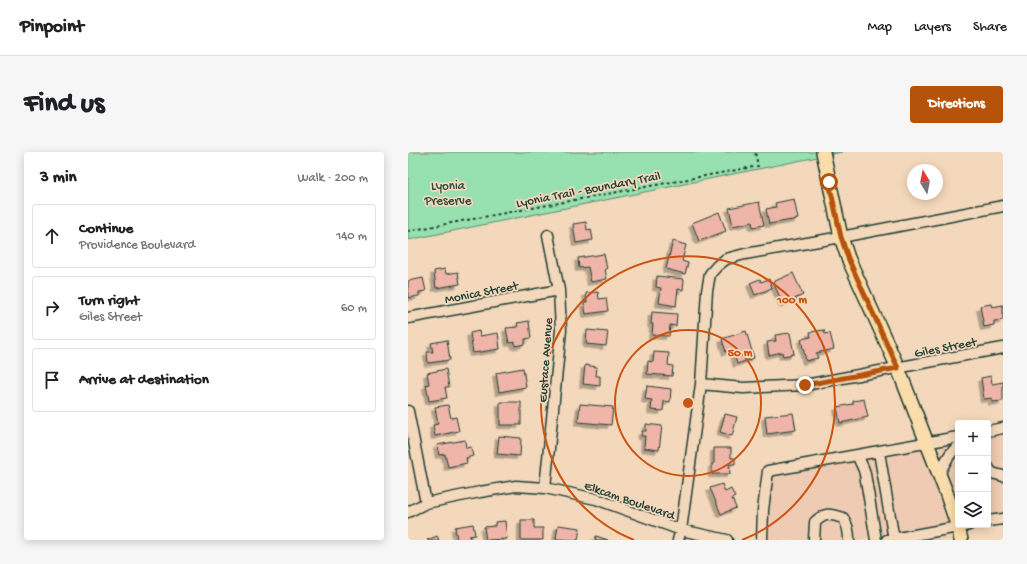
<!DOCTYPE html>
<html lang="en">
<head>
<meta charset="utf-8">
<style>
	body { margin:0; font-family:"Gochi Hand",sans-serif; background:#f6f6f6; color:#202124 }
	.controls { position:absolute; right:12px; bottom:12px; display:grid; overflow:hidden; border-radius:4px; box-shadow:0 2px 10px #0003 }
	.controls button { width:36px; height:36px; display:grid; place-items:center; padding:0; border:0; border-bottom:1px solid #e0e0e0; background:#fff; color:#202124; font:20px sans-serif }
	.compass { position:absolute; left:499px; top:12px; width:36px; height:36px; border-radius:50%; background:#fff; box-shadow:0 2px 10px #0003; rotate:350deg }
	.stop { position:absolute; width:12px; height:12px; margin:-9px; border:3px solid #b45309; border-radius:50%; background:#fff }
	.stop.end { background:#b45309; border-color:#fff; box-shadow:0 1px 4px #0008 }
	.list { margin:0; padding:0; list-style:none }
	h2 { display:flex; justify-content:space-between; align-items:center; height:52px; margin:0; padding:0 16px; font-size:17px }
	h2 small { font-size:13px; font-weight:400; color:#757577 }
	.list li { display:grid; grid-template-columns:26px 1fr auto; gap:12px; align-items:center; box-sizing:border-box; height:64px; margin:0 8px 8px; padding:0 8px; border:1px solid #e0e0e0; border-radius:4px }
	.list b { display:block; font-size:15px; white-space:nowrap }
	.list p { margin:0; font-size:13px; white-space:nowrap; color:#757577 }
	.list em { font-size:13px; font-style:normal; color:#757577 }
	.icon { flex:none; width:22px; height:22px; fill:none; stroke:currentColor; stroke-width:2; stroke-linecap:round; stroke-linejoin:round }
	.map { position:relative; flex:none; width:595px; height:388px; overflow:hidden; border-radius:4px }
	header { display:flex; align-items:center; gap:24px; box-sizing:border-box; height:56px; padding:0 20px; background:#fff; border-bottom:1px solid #e0e0e0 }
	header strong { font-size:19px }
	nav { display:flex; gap:22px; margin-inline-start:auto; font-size:14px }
	.intro { display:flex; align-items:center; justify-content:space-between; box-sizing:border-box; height:96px; padding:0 24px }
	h1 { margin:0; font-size:28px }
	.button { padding:10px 18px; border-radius:4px; background:#b45309; color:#fff; font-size:14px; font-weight:700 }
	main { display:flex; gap:24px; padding:0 24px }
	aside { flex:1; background:#fff; border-radius:4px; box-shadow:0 2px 10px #0003 }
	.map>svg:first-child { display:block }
</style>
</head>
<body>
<header>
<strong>Pinpoint</strong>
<nav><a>Map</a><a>Layers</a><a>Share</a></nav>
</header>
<div class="intro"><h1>Find us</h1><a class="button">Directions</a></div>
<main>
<aside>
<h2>3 min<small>Walk · 200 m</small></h2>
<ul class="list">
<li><svg class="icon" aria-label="ahead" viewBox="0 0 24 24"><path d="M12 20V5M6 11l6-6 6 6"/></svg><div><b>Continue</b><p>Providence Boulevard</p></div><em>140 m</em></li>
<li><svg class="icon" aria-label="right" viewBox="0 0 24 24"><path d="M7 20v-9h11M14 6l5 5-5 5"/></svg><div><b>Turn right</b><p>Giles Street</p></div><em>60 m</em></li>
<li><svg class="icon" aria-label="arrive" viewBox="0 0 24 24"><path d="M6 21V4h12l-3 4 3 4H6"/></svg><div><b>Arrive at destination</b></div></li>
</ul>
</aside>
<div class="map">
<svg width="595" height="388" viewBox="0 0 595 388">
	<defs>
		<filter id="shadow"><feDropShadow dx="-3.5" dy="3.5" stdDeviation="0" flood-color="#0004"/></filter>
	</defs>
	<rect width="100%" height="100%" fill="#f4d8bb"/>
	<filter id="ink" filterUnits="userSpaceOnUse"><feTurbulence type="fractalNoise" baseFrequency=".025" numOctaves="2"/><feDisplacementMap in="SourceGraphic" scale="8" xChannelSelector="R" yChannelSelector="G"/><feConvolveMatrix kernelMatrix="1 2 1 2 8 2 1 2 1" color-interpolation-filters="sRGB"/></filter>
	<g filter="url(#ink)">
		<path fill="#eecbb2" d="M595,274V361L580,364V277Z
			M550,282V359L523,286Z
			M513,288L543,370L449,388H347L363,314Z
			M546,381L548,388H511Z"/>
		<path fill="#97e0af" stroke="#5b8e72" d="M0,0H434L0,88Z"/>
		<path fill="#efb5a8" stroke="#1f3d34" filter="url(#shadow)" d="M386,47L390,67L361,72L358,57L368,55L367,51Z
			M351,50L356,73L345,75L344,70L325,74L321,56Z
			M311,60L318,79L291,89L284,71Z
			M178,70L179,78L183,77L185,88L168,91L165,72Z
			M265,89L278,93L274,109L280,111L277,122L258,117Z
			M196,102L199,117H197L199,127L183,130L180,115L171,116L170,106Z
			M37,117L38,122L50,120L52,132L28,136L26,119Z
			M385,121L395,143L375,152L365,130Z
			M249,124L276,127L275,138L270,137L268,154L251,151L253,136L248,135Z
			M15,126L18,139L11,140V144L0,146V129Z
			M352,127L353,130L361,127L364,136L347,143L342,131Z
			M190,140L191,147L198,146L200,159L178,162L176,151L179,150L178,141Z
			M583,152L584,155L595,153V168L586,169V173L576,175L572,154Z
			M244,160L269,162L268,174L262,173L261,184L244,183L245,172H243Z
			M121,169L123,186L117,187V192L107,194V190L101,191L98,176L110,175L109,171Z
			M179,178L200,180L198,194L178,192Z
			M416,178L417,182L422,181L426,197L408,201L410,206L398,209L393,187L403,185L402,180Z
			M71,179L72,184L90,181L92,197L65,201L62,181Z
			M338,179L346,206L329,212L325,198L318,200L314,187Z
			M382,181L386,202L375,204L374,200L361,203L359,190L368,189L367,183Z
			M39,188L42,208L20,211L19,200H25L23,191Z
			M246,200L261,201L260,213L265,214L264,224L239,222L240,209L245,210Z
			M177,213L189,215L188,224H192V234L175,232Z
			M115,216L118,235L91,240L88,221Z
			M38,217L41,235H37L39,246L21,249L18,233L21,232L19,221Z
			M583,224L584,232L595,230V249L584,250V246L576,247L573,226Z
			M239,234L263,237L262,250L256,249L255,259L243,258L244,248L237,247Z
			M456,247L460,265L432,271L429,255L445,252V249Z
			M92,250H113V273H92Z
			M172,252L205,255L203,273L170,270Z
			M40,253L43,266L48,265L51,279L27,284L25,273L30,272L27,255Z
			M385,261L388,278L359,282L357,264Z
			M317,262L329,265L324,284L312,280Z
			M238,272L254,274L251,298L236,296L237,284H233L234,279H238Z
			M91,284L113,286L112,304L89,302Z
			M57,288L58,296L63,295L65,304L58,306L59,311L40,315L37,302L31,303L29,293Z
			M306,296H323V306H327V312H321L322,322H304V312H306Z
			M314,332L317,340L323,337L327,345L324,346L328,356L313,362L302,336Z
			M113,368H126V376H135V388H113Z
			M97,369L99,387L78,388L76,375L87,374V370Z
			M65,372L67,383L61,384L62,388H49L47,375Z
			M150,373L172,376L170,388L148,387Z
			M29,384L31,388H19Z
			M188,384L200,388H187Z"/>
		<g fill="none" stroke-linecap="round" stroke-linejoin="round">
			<g stroke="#1f3d34" stroke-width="13">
				<path id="minor" d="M0,166L151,138
					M293,232L335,236L397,233L595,196
					M0,259L18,351
					M580,279L595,276
					M471,300L486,388
					M450,303C451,310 456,315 457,322L468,388
					M580,315L584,321L595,324
					M531,322C536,313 541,300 550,295
					M137,336L153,178L151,138L140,83
					M0,360L18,351L72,340L108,334L137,336L188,347L273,378L319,388
					M580,369L595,367
					M270,388L273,378L293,232L299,139L302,122L309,114L318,107L337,102L433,85L595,54
					M354,388L355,358L360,319L550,285
					M406,388L407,370C418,360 422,362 435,366C440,373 441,380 441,388
					M479,388L561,373"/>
			</g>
			<g stroke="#1f3d34" stroke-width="16">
				<path id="major" d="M415,0L433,85L440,106L490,216L538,340L550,375L553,388"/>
			</g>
			<path stroke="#1f3d34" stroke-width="2" stroke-dasharray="3 3" stroke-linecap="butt" d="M0,79L350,14L347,0"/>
			<use href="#minor" stroke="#f4d8bb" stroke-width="10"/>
			<use href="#major" stroke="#fbddab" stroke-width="13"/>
		</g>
	</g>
	<g fill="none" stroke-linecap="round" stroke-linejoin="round" filter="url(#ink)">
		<path stroke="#b45309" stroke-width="5" d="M397,233L490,216L440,106L433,85L421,30"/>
	</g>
	<g fill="none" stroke="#ca5512" stroke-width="2">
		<circle cx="280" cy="251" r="73"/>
		<path d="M226 388A147 147 0 1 1 334 388"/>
	</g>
	<g text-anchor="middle" stroke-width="3.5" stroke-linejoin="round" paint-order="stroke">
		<g font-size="13" fill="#2b4d40" stroke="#f4d8bb">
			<text x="40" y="37">Lyonia<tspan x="40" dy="15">Preserve</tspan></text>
		</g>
		<g font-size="13" fill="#1f3d34" stroke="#f4d8bb">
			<text transform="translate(180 36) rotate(-11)" y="5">Lyonia Trail - Boundary Trail</text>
			<text transform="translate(73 139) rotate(-11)" y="5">Monica Street</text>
			<text transform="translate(537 194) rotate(-11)" y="5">Giles Street</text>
			<text transform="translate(136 208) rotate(-86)" y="5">Eustace Avenue</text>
			<text transform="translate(222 347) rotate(19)" y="5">Elkcam Boulevard</text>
		</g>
	</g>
	<circle cx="280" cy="251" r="6" fill="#ca5512" stroke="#f4d8bb" stroke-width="2"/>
	<g font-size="12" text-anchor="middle" font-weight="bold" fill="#ca5512" stroke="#f4d8bb" stroke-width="3.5" stroke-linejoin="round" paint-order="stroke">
		<text x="384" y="151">100 m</text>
		<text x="332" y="204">50 m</text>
	</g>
</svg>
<div class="controls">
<button>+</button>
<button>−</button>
<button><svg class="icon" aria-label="layers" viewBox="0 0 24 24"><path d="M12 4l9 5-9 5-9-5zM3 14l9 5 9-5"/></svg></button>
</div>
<svg class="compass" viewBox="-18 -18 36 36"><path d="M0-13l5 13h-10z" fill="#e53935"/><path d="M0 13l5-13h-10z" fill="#757577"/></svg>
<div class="stop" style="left:421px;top:30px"></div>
<div class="stop end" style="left:397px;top:233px"></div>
</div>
</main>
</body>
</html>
